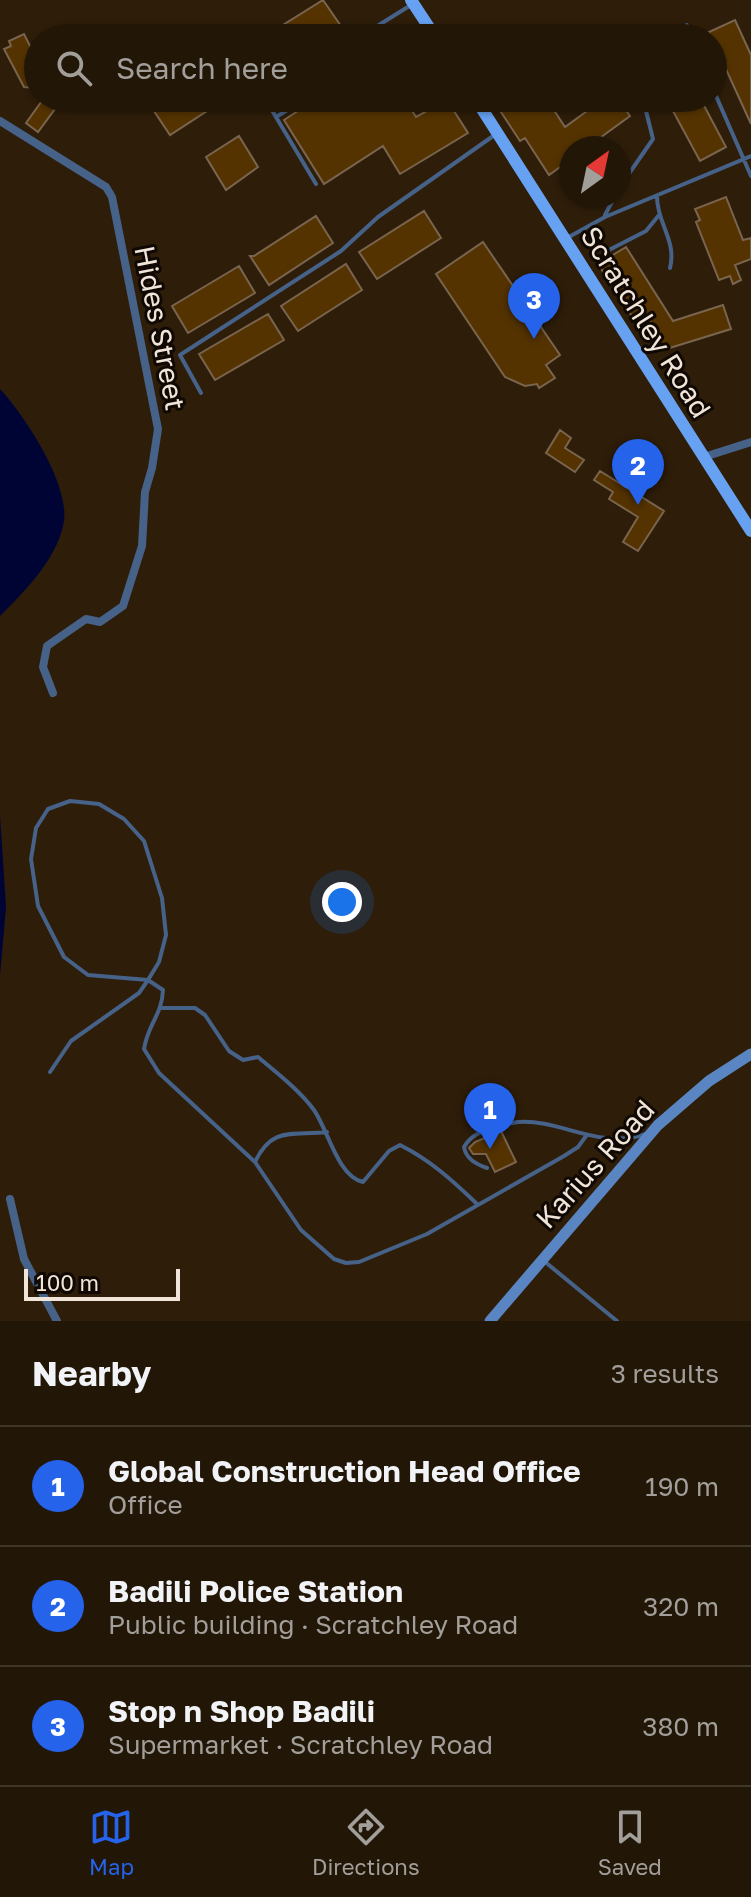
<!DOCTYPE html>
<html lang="en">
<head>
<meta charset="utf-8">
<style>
	body { margin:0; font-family:"Golos Text",sans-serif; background:#2e2315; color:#f1f3f6 }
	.compass { position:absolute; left:559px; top:136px; width:72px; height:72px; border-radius:50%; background:#221607; box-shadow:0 2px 6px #0004; rotate:33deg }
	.scale { position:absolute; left:24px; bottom:20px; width:156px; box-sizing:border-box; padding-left:8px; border:4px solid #f1e5d9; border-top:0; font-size:22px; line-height:28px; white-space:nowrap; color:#f1e5d9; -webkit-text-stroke:6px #100903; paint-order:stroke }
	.you { position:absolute; left:342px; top:902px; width:28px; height:28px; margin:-20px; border:6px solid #fff; border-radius:50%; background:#1a73e8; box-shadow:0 0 0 12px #1a73e833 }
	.badge { display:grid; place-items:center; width:52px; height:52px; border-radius:50%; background:#2563eb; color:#fff; font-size:26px; font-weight:700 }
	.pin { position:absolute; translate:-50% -66px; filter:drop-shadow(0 2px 4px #0008) }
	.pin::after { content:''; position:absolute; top:42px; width:28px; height:24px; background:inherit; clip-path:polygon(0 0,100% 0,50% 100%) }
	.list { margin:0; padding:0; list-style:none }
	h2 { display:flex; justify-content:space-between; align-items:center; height:104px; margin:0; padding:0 32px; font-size:34px }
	h2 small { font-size:26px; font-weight:400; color:#a29f9b }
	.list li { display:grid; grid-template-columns:52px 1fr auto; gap:24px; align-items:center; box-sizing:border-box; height:120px; padding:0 32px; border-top:2px solid #3f3528 }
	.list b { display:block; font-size:30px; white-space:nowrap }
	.list p { margin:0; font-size:26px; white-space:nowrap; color:#a29f9b }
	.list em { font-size:26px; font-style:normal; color:#a29f9b }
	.icon { flex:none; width:44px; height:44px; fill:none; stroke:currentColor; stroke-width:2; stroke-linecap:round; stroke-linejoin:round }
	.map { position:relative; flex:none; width:751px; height:1321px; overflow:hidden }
	.search { position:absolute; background:#221607; box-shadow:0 2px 6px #0004; left:24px; right:24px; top:24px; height:88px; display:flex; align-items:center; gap:20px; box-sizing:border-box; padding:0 28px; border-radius:44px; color:#a29f9b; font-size:30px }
	.sheet { height:464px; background:#221607 }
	nav { display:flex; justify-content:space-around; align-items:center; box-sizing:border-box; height:112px; border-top:2px solid #3f3528; background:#221607; font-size:22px; color:#a29f9b }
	nav a { display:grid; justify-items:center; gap:4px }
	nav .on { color:#2563eb }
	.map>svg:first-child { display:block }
</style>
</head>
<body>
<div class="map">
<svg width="751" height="1321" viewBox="0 0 751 1321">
	<rect width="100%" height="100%" fill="#2e1d09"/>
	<path fill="#000435" d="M0,389C25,416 73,488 63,526C55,561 25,591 0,616Z
		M0,816L6,907L0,975Z"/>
	<path fill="#530" stroke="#79654f" stroke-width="2" d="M323,0L343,29L328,38H262Z
		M735,20L751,55V124L709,32Z
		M24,34L38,62V80L33,82L36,88L24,87L4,49L11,46L9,41Z
		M44,98H63L38,132L26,123Z
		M168,98H227L170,135L152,108Z
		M318,98H404L416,117L447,100L468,133L400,174L383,146L324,184L284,120Z
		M516,98H546L565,127L605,98H617L630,116L586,148H571V159L549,175L525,138L520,141L499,109Z
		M666,98H700L726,147L700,161Z
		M239,136L258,167L226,190L206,157Z
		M726,197L743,240L751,238V259L735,265L741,280L733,284L730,276L719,280L696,222L700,220L695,209Z
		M424,211L441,238L377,279L359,252Z
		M316,216L333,243L269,285L250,256H254Z
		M483,242L560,355L546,365L555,378L539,388L537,384L525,386L505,377L436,274Z
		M626,247L673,321L723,305L731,329L660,351L650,320L639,327L598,264Z
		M346,264L362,290L298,331L281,306Z
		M239,266L255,293L188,333L172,306Z
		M268,314L284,340L215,380L199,354Z
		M560,430L571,438L565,448L584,460L575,472L546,453Z
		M600,471L664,511L638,551L623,542L638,517L609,499L613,492L594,480Z
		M501,1131L516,1162L495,1172L486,1154H473L469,1148L475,1142Z"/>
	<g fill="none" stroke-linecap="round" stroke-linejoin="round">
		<path stroke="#466288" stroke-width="4" d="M687,25L685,30L690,38
			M358,38L411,5
			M713,89L751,176
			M271,98L270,107L316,184
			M484,106L498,98
			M276,117L307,98
			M619,188L653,139L645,107
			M657,197C657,223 677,241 670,268
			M605,215L615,196
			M567,238L605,217L751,156
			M607,251L646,231L659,215
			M201,393L180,355L341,251L378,217L496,134
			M162,1008H195L205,1015L229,1051L243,1060L258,1057C277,1073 299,1090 314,1110C328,1130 338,1177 363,1182L389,1151L400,1145C430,1160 452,1180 476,1203
			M50,1072L71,1041L139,993L148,980L159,962L166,935L162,898L144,841L124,819L99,804L70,801L48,809L36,828L31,859L38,906L64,957L88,975L148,980L163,990C162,1015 148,1024 144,1049L159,1073L255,1162L301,1230L334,1259L346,1263L359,1262L427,1234L564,1156L578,1147L586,1136
			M255,1162C272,1126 292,1136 327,1132
			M487,1168C476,1164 466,1159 464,1147C471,1135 480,1132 494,1128C501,1126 510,1123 518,1122C561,1119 598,1150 646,1134
			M544,1261L617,1321"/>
		<path stroke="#466288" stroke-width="8" d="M0,121L106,187L112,197L158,429L152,468L145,492L142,546L123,606L100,622L86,619L47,646L43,667L53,693
			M704,457L751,442
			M10,1199L24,1259L57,1321"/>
		<path stroke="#5986c3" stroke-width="11" d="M490,1321L658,1125L709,1081L751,1054"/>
		<path stroke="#67a1f1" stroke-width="12" d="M411,0L436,38
			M475,98L751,531"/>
	</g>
	<g text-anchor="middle" stroke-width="6" stroke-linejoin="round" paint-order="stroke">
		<g font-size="28" fill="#f1e5d9" stroke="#100903">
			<text transform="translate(646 322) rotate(58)" y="10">Scratchley Road</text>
			<text transform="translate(160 328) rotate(79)" y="10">Hides Street</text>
			<text transform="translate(595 1164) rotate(-48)" y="10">Karius Road</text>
		</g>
	</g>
</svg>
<svg class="compass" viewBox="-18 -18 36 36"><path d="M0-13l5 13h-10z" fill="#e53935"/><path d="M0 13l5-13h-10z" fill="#a29f9b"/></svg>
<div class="scale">100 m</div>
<div class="you"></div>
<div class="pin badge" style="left:490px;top:1149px">1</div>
<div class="pin badge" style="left:638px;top:505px">2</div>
<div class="pin badge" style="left:534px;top:339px">3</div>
<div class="search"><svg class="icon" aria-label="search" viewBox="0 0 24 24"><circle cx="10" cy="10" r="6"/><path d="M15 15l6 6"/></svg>Search here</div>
</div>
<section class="sheet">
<h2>Nearby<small>3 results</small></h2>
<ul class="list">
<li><span class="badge">1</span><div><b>Global Construction Head Office</b><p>Office</p></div><em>190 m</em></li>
<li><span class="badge">2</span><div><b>Badili Police Station</b><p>Public building · Scratchley Road</p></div><em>320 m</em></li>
<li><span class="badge">3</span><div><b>Stop n Shop Badili</b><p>Supermarket · Scratchley Road</p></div><em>380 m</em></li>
</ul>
</section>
<nav>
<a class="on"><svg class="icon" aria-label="map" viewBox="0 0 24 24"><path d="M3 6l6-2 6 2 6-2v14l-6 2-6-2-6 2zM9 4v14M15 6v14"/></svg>Map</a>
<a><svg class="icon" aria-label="directions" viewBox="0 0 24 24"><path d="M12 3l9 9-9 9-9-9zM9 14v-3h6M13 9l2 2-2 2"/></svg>Directions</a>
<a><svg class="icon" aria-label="saved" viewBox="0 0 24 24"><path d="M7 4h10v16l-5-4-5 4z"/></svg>Saved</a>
</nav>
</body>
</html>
